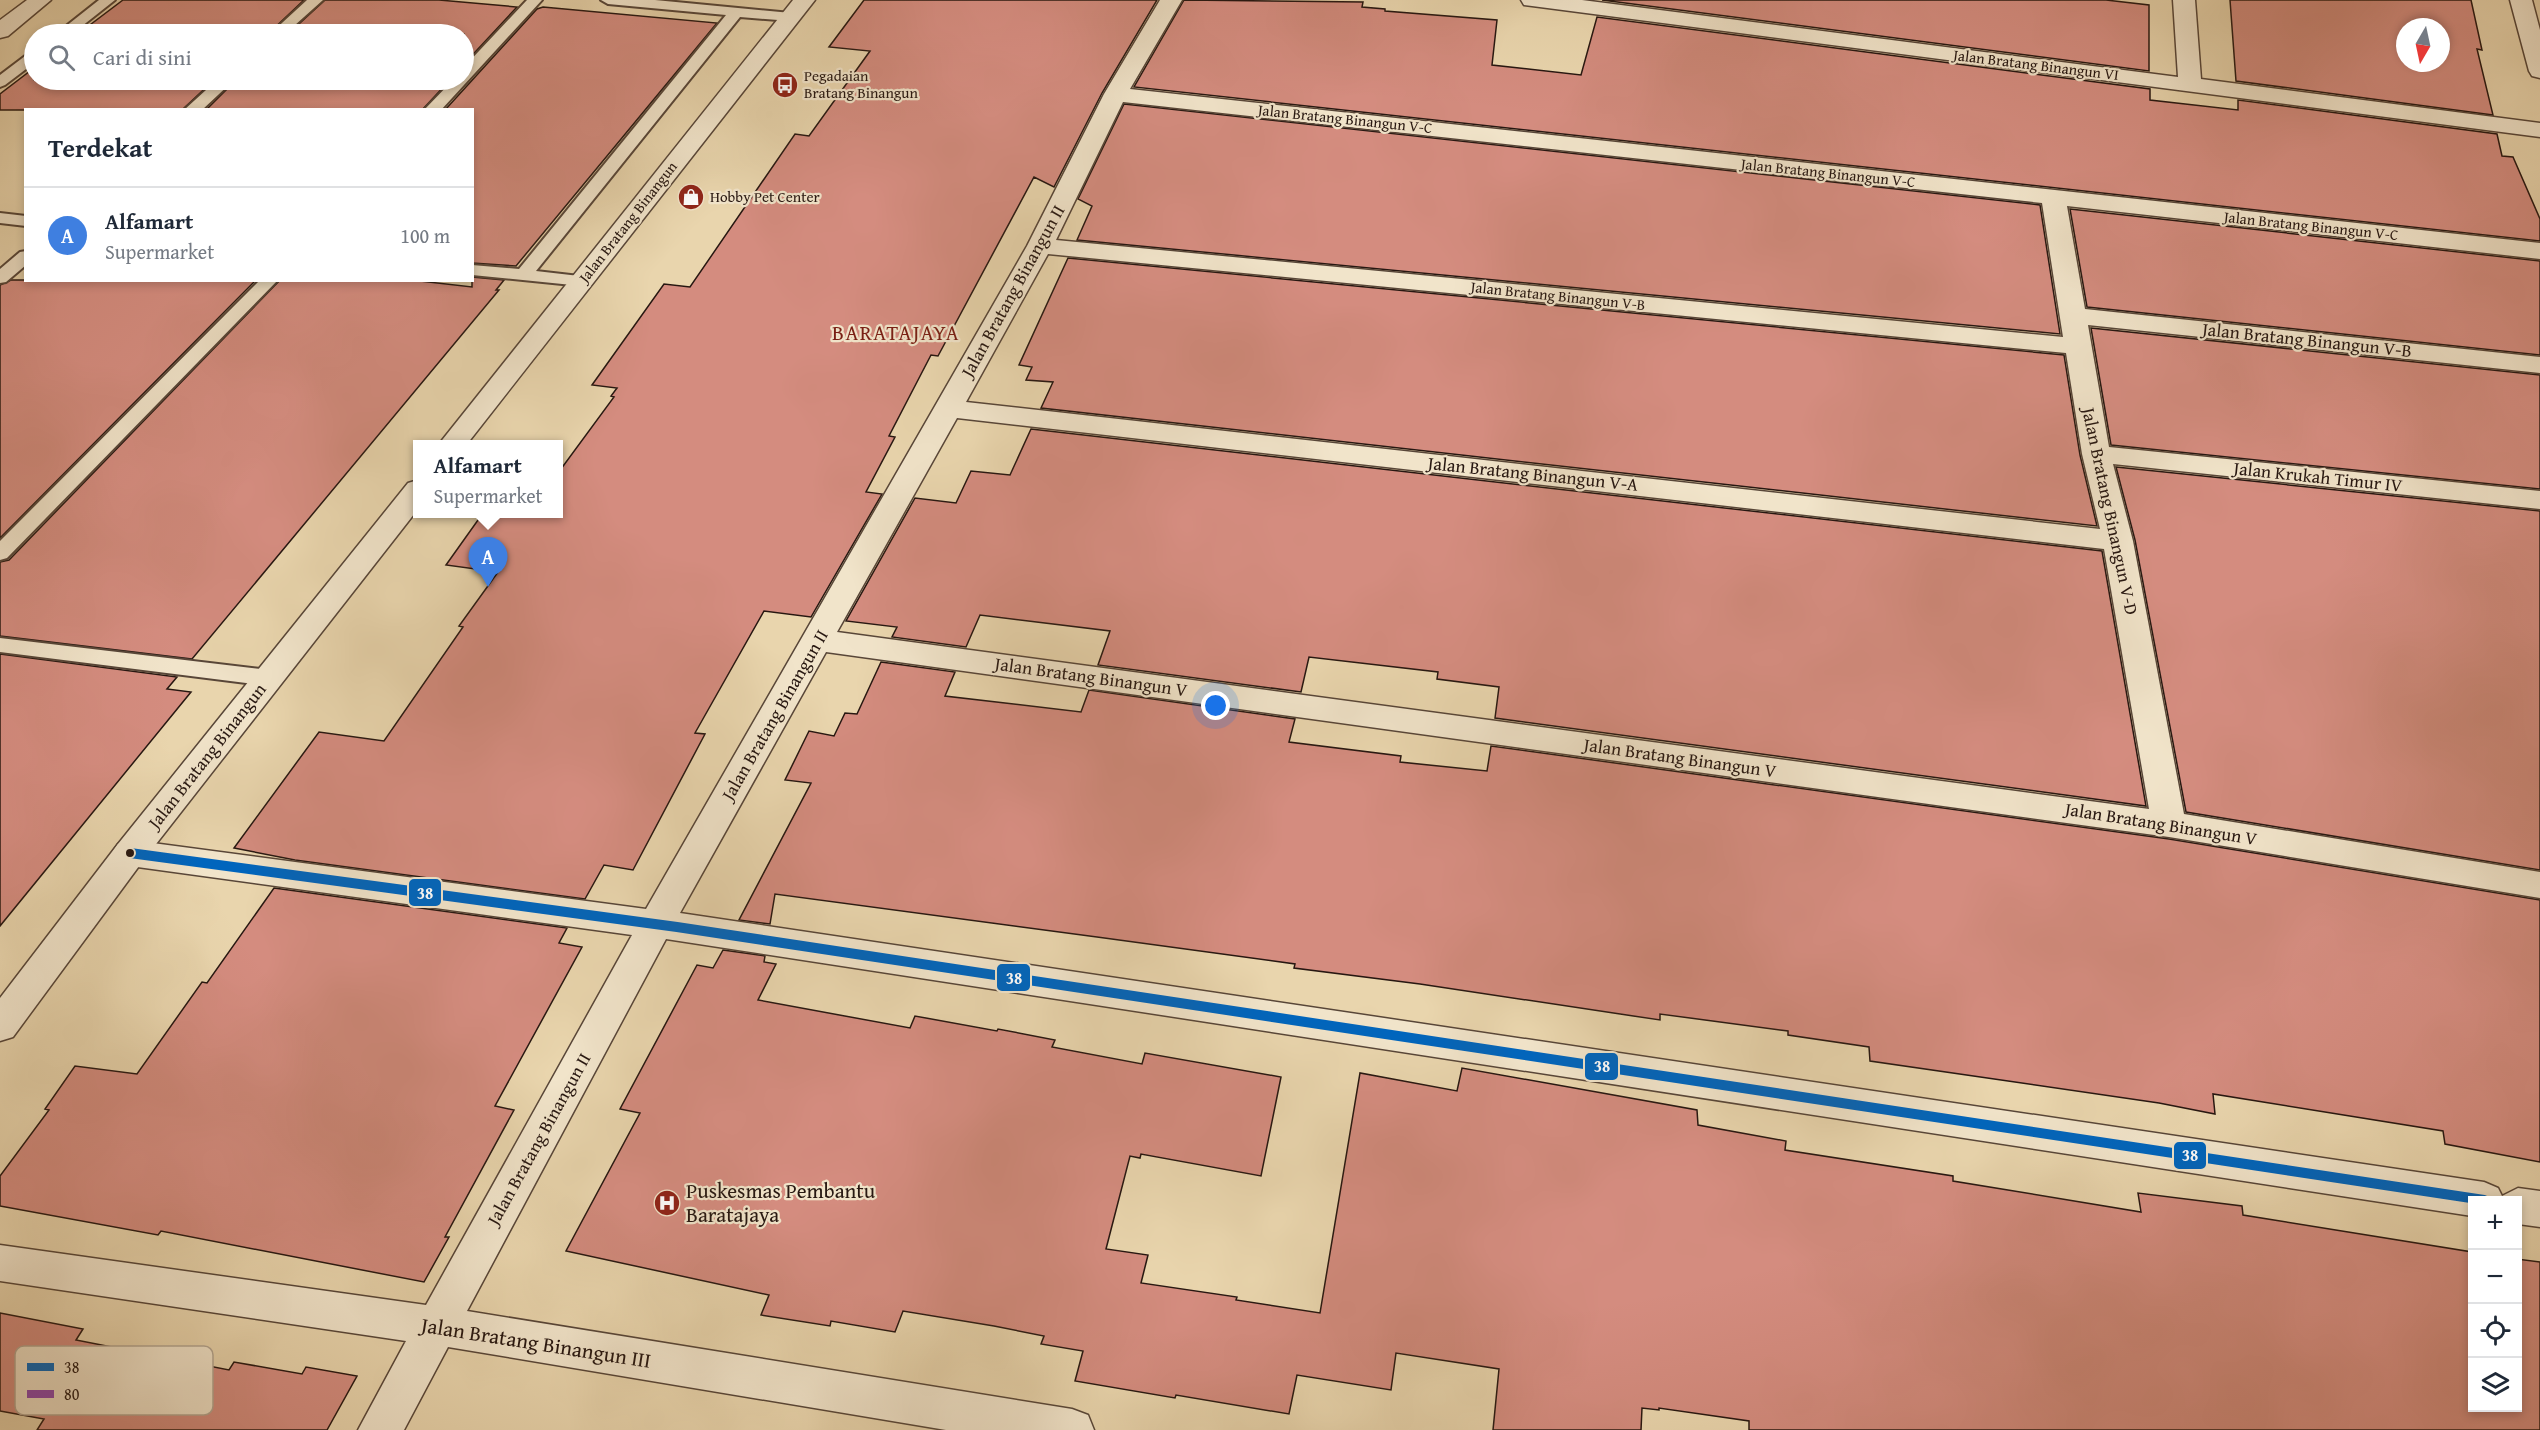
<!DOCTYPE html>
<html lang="id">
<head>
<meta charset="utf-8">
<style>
	body { margin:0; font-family:"Gentium Book Plus",serif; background:#f6f6f7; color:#1f2937 }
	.controls { position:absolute; right:18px; bottom:18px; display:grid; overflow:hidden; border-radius:0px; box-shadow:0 3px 9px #0003 }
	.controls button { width:54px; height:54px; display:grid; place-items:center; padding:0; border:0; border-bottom:2px solid #e0e1e3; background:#fff; color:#1f2937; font:30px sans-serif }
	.compass { position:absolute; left:2396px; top:18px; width:54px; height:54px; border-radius:50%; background:#fff; box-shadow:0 3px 9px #0003; rotate:189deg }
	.you { position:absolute; left:1216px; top:706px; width:21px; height:21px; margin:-15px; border:4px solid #fff; border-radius:50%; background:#1a73e8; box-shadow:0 0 0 9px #1a73e833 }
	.badge { display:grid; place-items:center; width:39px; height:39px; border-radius:50%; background:#b45309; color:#fff; font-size:20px; font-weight:700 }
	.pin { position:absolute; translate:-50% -50px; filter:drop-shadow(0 2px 3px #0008) }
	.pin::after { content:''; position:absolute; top:32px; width:21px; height:18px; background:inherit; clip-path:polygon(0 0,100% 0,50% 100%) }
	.popup { position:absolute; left:413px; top:440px; width:150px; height:78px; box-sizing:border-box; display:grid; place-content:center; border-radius:0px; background:#fff; filter:drop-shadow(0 2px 4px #0005); font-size:20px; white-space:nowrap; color:#747a83 }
	.popup b { font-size:22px; color:#1f2937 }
	.popup::after { content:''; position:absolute; left:50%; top:100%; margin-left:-12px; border:12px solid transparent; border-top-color:#fff }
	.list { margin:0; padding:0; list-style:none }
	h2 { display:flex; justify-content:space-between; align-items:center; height:78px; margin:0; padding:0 24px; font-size:26px }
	h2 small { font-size:20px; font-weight:400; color:#747a83 }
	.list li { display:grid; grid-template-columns:39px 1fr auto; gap:18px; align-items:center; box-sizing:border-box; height:96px; padding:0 24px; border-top:2px solid #e0e1e3 }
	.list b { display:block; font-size:22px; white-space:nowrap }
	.list p { margin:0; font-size:20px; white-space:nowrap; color:#747a83 }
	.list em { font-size:20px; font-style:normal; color:#747a83 }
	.icon { flex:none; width:33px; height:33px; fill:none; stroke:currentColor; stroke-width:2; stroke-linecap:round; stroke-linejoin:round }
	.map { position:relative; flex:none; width:2540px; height:1430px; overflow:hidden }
	.search { position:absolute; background:#fff; box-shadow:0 3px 9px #0003; left:24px; top:24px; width:450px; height:66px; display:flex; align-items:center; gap:15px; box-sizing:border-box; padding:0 21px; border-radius:33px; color:#747a83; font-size:22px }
	.panel { position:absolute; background:#fff; box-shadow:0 3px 9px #0003; left:24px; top:108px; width:450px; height:174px; border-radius:0px }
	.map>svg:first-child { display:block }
</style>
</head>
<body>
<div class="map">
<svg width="2540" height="1430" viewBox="0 0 2540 1430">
	<rect width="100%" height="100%" fill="#e9d5ad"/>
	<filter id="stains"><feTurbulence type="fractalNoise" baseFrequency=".00333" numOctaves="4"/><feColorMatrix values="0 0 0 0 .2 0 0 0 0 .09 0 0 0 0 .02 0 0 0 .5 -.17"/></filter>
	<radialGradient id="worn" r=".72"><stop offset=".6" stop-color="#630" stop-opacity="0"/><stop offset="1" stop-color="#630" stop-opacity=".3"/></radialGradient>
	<path fill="#d48c7f" stroke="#271711" stroke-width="1.5" fill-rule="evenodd" d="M123,0H304L268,34H78Z
		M325,0H439L517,7L464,64V34H288Z
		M864,0H1157L1102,93L1054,187L1034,177L938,356L931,355L889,436L895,437L866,492L882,494L811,617L764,611L695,733L705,734L633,870L604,865L585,899L295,860L234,848L319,732L384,741L463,627L459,626L498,572L446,565L483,513H558V473L614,397L611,396L617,388L592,385L664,284L690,287L795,134L809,136L870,51L829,47Z
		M1184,0L1363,2L1362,7L1385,9V11L1497,20L1492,65L1581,75L1597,17L2150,89V100L2238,110V100L2497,134L2502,156L2513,157L2540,219V241L1134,87Z
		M1602,0H2106L2149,5V71Z
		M2230,0H2471L2482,50L2477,49L2493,115L2236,81ZM2405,27H2441V63H2405Z
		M543,7L717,23L516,266L472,263V110H445L537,9Z
		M34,68V80H214L182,110H0V94Z
		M236,80H450L422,110H206Z
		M1124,104L2040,205L2060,334L1077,240L1092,206L1078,199Z
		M2070,209L2540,261V355L2087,307Z
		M1068,258L2064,355L2080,455L2097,526L1041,408L1053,382L1026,380L1032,367L1019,365Z
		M472,277L504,280L496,290H499L192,659L0,636V562L9,560L280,280H411L472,287Z
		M11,280H256L0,538V285Z
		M2091,328L2540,375V489L2111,445Z
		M1031,429L2102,551L2146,806L1495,718L1499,687L1437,679L1438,672L1309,657L1301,692L1098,665L1110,631L980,615L966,647L892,637L897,627L846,621L915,498L956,503L971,471L1010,475Z
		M2116,467L2540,511V870L2186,812L2135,540Z
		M0,654L177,677L167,689L191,692L0,926Z
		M881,662L955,672L945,696L1081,712L1089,690L1295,719L1289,742L1401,756L1400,762L1487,771L1491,746L2169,839L2540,900V1162L2445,1144L2443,1131L2213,1094L2215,1114L2159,1103L1870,1061L1869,1047L1788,1035V1031L1660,1014V1020L1420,984L1294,968L1295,964L1097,937L775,894L770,924L739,920L811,783L785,780L809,731L834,736L845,713L857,714Z
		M274,888L567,928L559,943L582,947L495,1106L514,1110L445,1237H449L424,1282L161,1231L158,1235L0,1206V1176L49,1110L45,1109L75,1066L137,1074L202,982L207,983Z
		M723,950L765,956L764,962L776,964L758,1000L910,1028L915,1016L997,1031L998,1029L1055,1040L1052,1047L1142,1064L1145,1053L1281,1077L1261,1176L1141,1154L1140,1158L1130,1156L1106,1249L1148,1255L1141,1283L1237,1297L1236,1300L1320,1313L1360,1073L1457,1091L1462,1068L1697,1110L1698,1125L1786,1141L1785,1150L1953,1176V1181L2141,1212L2138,1193L2242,1206L2243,1215L2472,1252V1407H2517V1259L2540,1262V1430H1749V1421L1659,1408V1410L1642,1408L1641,1430H1493L1499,1369L1396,1353L1391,1390L1297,1375L1289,1414L1176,1395L1175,1398L1075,1381L1083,1351L1041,1344L1044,1336L994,1326L903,1311L895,1332L831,1321L830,1326L761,1315L769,1295L566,1251L640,1113L620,1109L697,965L713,968Z
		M0,1313L83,1329L76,1340L229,1370L234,1362L302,1374L306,1367L357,1376L327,1430H37L44,1419L0,1411Z"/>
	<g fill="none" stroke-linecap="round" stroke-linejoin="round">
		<g stroke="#584638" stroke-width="4">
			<path id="service" d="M99,0H115L72,34H56Z
				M307,0H323L285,34H270Z
				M527,0H542L441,110H424L453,80H464V67Z
				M601,0H655L791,13L798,17L791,21L740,17L536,271L588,277L591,281L588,285L582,286L472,275V265L519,269L726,15L608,4Z
				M34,51V63L5,85L0,87V75L29,53Z
				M217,80H234L202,110H184Z
				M0,213L26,216V226L0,223Z
				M26,251V265L6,282L0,283V269L20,252Z
				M260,280H278L7,558L0,560V541Z
				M0,638L269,670L277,673L280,678L277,683L269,686L0,652Z"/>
		</g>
		<g stroke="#584638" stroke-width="3">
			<path id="minor" d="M27,0H51L8,36L0,38V20Z
				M1160,0H1182L1130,89L2540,243V259L2067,206L2085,309L2540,357V373L2088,325L2109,447L2540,491V509L2113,464L2133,541L2184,814L2540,872V898L2169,837L826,652L680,913L2484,1182L2498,1188L2502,1196L2518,1188L2540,1191V1227L2518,1224V1200H2472V1216L666,939L467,1311L1072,1409L1088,1415L1094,1430H946L448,1347L404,1430H358L406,1341L0,1281V1245L426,1305L632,935L130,866L118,862L112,853L118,844L130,840L646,909L1027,246L1104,94ZM1123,102L2042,203L2063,337L1056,240ZM1048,254L2066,353L2082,454L2100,529L966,402ZM957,418L2104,549L2149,809L837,632Z
				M1521,0H1582L2178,77L2173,0H2195L2201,79L2540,123V137L1532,6L1524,5Z
				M2510,0H2532L2540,30V78L2532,76L2529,71Z"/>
		</g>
		<g stroke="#584638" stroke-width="3">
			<path id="tertiary" d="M793,0H815L467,444H439Z
				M418,480V509L142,862L13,1037L0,1041V998L118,844L408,483Z"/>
		</g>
		<use href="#service" fill="#f1e4ca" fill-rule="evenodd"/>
		<use href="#minor" fill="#f1e4ca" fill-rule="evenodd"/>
		<use href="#tertiary" fill="#f1e4ca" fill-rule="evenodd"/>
		<g stroke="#f1e4ca" stroke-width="15">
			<path id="bus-1" d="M130,853L677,927L2484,1200"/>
		</g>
		<use href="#bus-1" stroke="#0065bd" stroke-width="10"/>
	</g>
	<defs>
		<g id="bus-disc" transform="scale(1.35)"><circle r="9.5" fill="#8f2418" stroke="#f1e4ca"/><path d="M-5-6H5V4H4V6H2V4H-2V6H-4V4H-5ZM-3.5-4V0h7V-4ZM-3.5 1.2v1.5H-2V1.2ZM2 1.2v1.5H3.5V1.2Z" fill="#fff"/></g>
		<g id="shop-disc" transform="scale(1.35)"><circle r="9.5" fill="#8f2418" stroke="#f1e4ca"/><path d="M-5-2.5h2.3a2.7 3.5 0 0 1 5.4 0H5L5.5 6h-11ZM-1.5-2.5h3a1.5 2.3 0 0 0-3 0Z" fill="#fff"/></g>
		<g id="hospital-disc" transform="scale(1.35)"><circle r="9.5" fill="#8f2418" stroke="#f1e4ca"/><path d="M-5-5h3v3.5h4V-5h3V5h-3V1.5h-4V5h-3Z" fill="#fff"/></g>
	</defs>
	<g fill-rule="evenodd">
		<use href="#bus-disc" x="785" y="85"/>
		<use href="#shop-disc" x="691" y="197"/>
		<use href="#hospital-disc" x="667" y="1203"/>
	</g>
	<circle fill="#271711" stroke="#f1e4ca" stroke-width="2" cx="130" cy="853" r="5"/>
	<g text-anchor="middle" stroke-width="4.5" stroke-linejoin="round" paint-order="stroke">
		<g font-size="15" fill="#271711" stroke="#f1e4ca">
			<text transform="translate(2036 65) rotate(7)" y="5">Jalan Bratang Binangun VI</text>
			<text transform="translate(1345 119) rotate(6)" y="5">Jalan Bratang Binangun V-C</text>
			<text transform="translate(1828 173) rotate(6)" y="5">Jalan Bratang Binangun V-C</text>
			<text transform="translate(628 222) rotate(-52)" y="5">Jalan Bratang Binangun</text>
			<text transform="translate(2311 226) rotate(6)" y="5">Jalan Bratang Binangun V-C</text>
			<text transform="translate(1558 296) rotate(6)" y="5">Jalan Bratang Binangun V-B</text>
		</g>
		<g font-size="15" fill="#271711" stroke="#f1e4ca" text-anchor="start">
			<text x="804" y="81">Pegadaian<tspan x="804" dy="17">Bratang Binangun</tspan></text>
			<text x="710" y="202">Hobby Pet Center</text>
		</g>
		<g font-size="18" fill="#271711" stroke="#f1e4ca">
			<text transform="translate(1013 291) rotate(-61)" y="6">Jalan Bratang Binangun II</text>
			<text transform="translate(2307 340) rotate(6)" y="6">Jalan Bratang Binangun V-B</text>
			<text transform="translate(1533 474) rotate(6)" y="6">Jalan Bratang Binangun V-A</text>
			<text transform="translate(2318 477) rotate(6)" y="6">Jalan Krukah Timur IV</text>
			<text transform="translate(2110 511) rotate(78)" y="6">Jalan Bratang Binangun V-D</text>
			<text transform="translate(1091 677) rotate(8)" y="6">Jalan Bratang Binangun V</text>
			<text transform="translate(775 715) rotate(-60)" y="6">Jalan Bratang Binangun II</text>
			<text transform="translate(207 756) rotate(-52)" y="6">Jalan Bratang Binangun</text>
			<text transform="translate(1680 758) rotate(8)" y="6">Jalan Bratang Binangun V</text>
			<text transform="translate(2161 824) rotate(9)" y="6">Jalan Bratang Binangun V</text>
			<text transform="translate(539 1139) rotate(-61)" y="6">Jalan Bratang Binangun II</text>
		</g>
		<g font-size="21" letter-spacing="1.5" fill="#7a1f14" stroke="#f1e4ca">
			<text x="896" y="340">BARATAJAYA</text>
		</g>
		<g font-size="21" fill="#271711" stroke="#f1e4ca" text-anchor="start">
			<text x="686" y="1198">Puskesmas Pembantu<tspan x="686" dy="24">Baratajaya</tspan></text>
		</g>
		<g font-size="21" fill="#271711" stroke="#f1e4ca">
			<text transform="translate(536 1343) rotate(9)" y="7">Jalan Bratang Binangun III</text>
		</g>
	</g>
	<rect x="15" y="1346" width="198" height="69" rx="9" fill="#f1e4ca" stroke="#b4a692" stroke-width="1.5"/>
	<rect x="27" y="1363" width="27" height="8" fill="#0065bd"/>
	<rect x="27" y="1390" width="27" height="8" fill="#8e44ad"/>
	<g font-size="16" fill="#271711">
		<text x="64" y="1373">38</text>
		<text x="64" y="1400">80</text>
	</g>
	<g stroke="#f1e4ca" stroke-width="2">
		<rect x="408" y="878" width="34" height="29" rx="6" fill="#0065bd"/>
		<rect x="996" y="963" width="35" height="29" rx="6" fill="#0065bd"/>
		<rect x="1584" y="1052" width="35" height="29" rx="6" fill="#0065bd"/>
		<rect x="2173" y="1141" width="34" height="29" rx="6" fill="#0065bd"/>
	</g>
	<g font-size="16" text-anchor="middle" font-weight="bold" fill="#fff">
		<text x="425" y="899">38</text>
		<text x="1014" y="984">38</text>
		<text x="1602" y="1072">38</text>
		<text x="2190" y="1161">38</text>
	</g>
	<rect width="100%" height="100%" filter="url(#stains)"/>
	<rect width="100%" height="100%" fill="url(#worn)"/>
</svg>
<div class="controls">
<button>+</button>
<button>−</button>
<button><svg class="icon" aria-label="locate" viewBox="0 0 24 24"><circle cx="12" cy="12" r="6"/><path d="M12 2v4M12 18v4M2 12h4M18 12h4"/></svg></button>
<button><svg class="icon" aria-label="layers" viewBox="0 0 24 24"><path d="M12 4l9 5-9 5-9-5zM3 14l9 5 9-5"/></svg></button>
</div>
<svg class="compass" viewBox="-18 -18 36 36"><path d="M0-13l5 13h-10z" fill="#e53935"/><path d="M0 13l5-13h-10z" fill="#747a83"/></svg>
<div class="you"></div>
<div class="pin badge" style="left:488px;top:587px;background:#3f7fe0">A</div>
<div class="popup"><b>Alfamart</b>Supermarket</div>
<div class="search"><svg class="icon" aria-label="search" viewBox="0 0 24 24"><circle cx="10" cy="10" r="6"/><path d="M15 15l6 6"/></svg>Cari di sini</div>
<section class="panel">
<h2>Terdekat<small></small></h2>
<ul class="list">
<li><span class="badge" style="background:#3f7fe0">A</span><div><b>Alfamart</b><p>Supermarket</p></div><em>100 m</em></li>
</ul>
</section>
</div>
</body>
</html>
